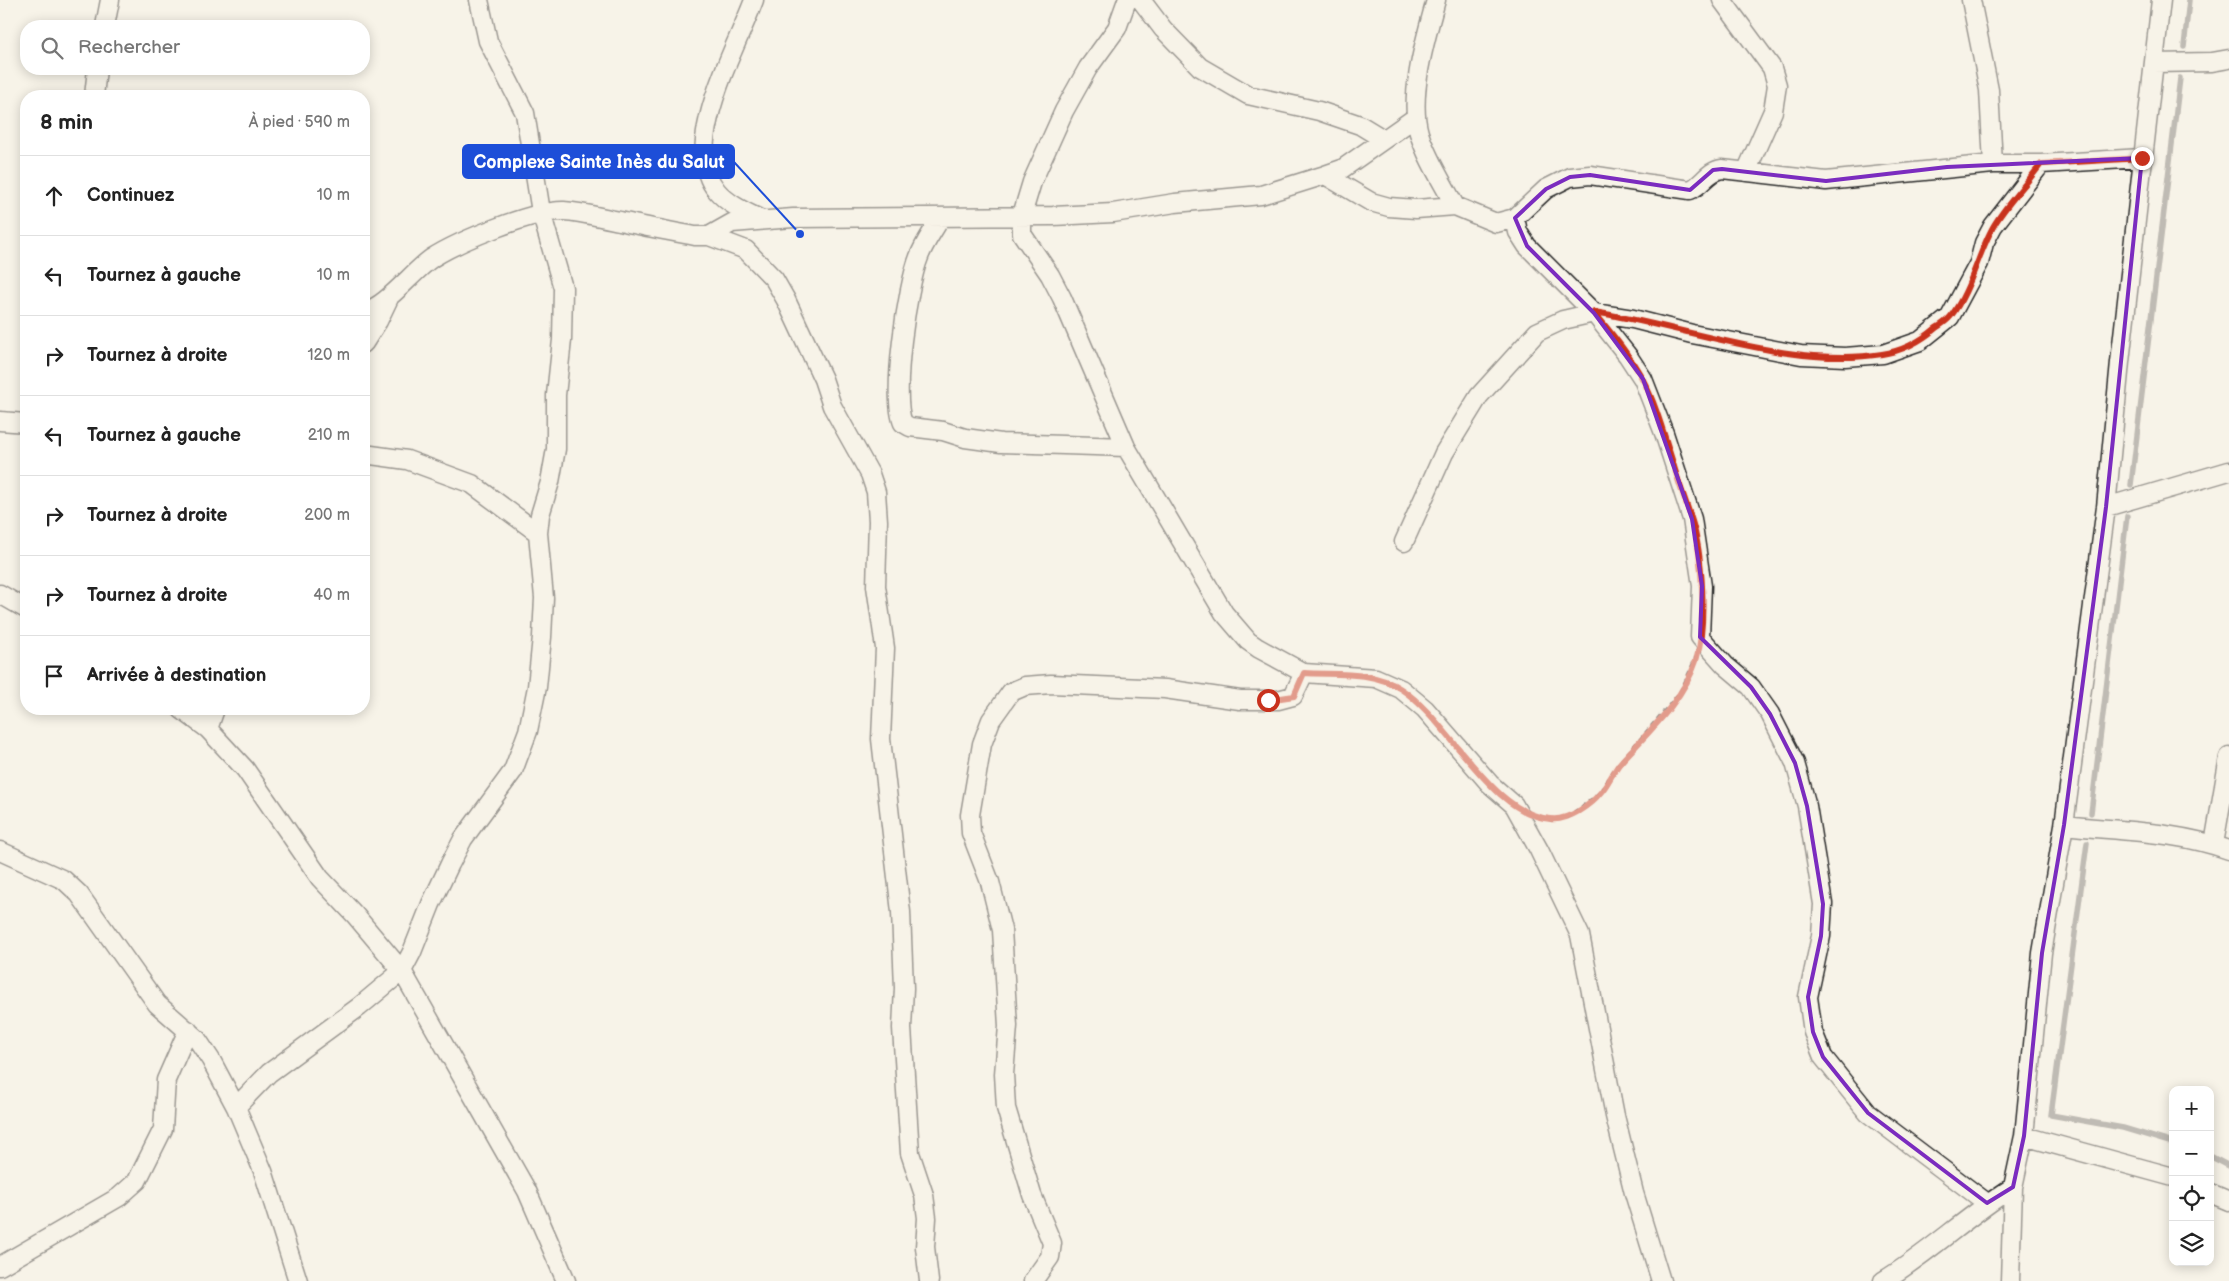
<!DOCTYPE html>
<html lang="fr">
<head>
<meta charset="utf-8">
<style>
	body { margin:0; font-family:"Balsamiq Sans",sans-serif; background:#f6f6f6; color:#222 }
	.controls { position:absolute; right:15px; bottom:15px; display:grid; overflow:hidden; border-radius:10px; box-shadow:0 2px 12px #0003 }
	.controls button { width:45px; height:45px; display:grid; place-items:center; padding:0; border:0; border-bottom:1px solid #e0e0e0; background:#fff; color:#222; font:25px sans-serif }
	.stop { position:absolute; width:15px; height:15px; margin:-11px; border:4px solid #c8321e; border-radius:50%; background:#fff }
	.stop.end { background:#c8321e; border-color:#fff; box-shadow:0 1px 5px #0008 }
	.list { margin:0; padding:0; list-style:none }
	h2 { display:flex; justify-content:space-between; align-items:center; height:65px; margin:0; padding:0 20px; font-size:21px }
	h2 small { font-size:16px; font-weight:400; color:#767676 }
	.list li { display:grid; grid-template-columns:32px 1fr auto; gap:15px; align-items:center; box-sizing:border-box; height:80px; padding:0 20px; border-top:1px solid #e0e0e0 }
	.list b { display:block; font-size:19px; white-space:nowrap }
	.list em { font-size:16px; font-style:normal; color:#767676 }
	.icon { flex:none; width:28px; height:28px; fill:none; stroke:currentColor; stroke-width:2; stroke-linecap:round; stroke-linejoin:round }
	.map { position:relative; flex:none; width:2229px; height:1281px; overflow:hidden }
	.search { position:absolute; background:#fff; box-shadow:0 2px 12px #0003; left:20px; top:20px; width:350px; height:55px; display:flex; align-items:center; gap:12px; box-sizing:border-box; padding:0 18px; border-radius:20px; color:#767676; font-size:19px }
	.panel { position:absolute; background:#fff; box-shadow:0 2px 12px #0003; left:20px; top:90px; width:350px; height:625px; border-radius:20px }
	.map>svg:first-child { display:block }
</style>
</head>
<body>
<div class="map">
<svg width="2229" height="1281" viewBox="0 0 2229 1281">
	<rect width="100%" height="100%" fill="#f7f3e8"/>
	<filter id="ink" filterUnits="userSpaceOnUse"><feTurbulence type="fractalNoise" baseFrequency=".02" numOctaves="2"/><feDisplacementMap in="SourceGraphic" scale="10" xChannelSelector="R" yChannelSelector="G"/><feConvolveMatrix kernelMatrix="1 2 1 2 8 2 1 2 1" color-interpolation-filters="sRGB"/></filter>
	<g filter="url(#ink)">
		<g fill="none" stroke-linecap="round" stroke-linejoin="round">
			<path stroke="#7a7874" stroke-width="5.5" d="M2184,47L2189,0
				M2131,485L2180,78
				M2091,813L2127,516
				M2087,843L2051,1115L2123,1128L2173,1143
				M2210,1156L2229,1166"/>
			<g stroke="#2b2b2b" stroke-width="21">
				<path id="minor" d="M754,0C737,47 679,147 717,191C729,205 746,212 762,220
					M1127,0L1117,28L1088,68L1064,111L1032,182L1022,215V234L1050,275L1062,298L1126,447L1224,613L1248,641L1258,648L1304,673
					M1141,0L1163,29L1200,67L1248,95L1319,111L1360,125L1383,139
					M1436,0C1426,37 1408,96 1419,133C1427,159 1443,183 1455,206
					M1722,0L1772,68L1777,85L1773,111L1746,172
					M1971,0L1989,90L1993,164
					M105,26L110,0
					M2154,63L2212,62L2229,59
					M94,96L97,69
					M1325,175L1342,169L1416,117
					M941,217C934,230 924,243 919,257C907,286 891,396 903,423L910,427L943,431L965,438L1001,443L1126,447
					M1515,218L1518,232L1527,246L1594,313L1628,356L1643,379L1664,433L1692,519L1702,586L1700,637L1725,665L1751,687L1770,714L1795,763L1807,806L1823,904L1821,936L1808,997L1813,1032L1823,1057L1868,1113L1987,1203
					M709,236L746,250L774,279L786,300L823,379L832,406L870,474L876,492L878,521L876,586L885,648L881,739L901,912L904,988L902,1028L910,1153L924,1195L927,1218L925,1247L929,1281
					M364,311C384,309 413,271 432,258C459,241 533,210 564,211C583,212 602,218 620,221C645,227 670,231 695,236H709L732,223L793,218L1053,216L1113,213L1175,203L1261,195L1325,175L1371,202L1389,207L1416,209L1455,206L1496,223L1515,218L1546,189L1570,177L1590,175L1690,190C1703,185 1707,171 1722,169L1826,181L1993,164H2041L2142,158
					M364,343L378,321L389,298
					M0,421L26,423
					M364,454L407,460L472,484L538,533
					M2106,507L2229,471
					M1404,542L1444,453L1479,396L1537,332L1563,320L1594,313L1633,319L1692,334L1801,355L1845,357L1883,354L1920,341L1950,317L1979,263L1984,243L1993,226L2041,164
					M0,594L26,609
					M181,709L208,729L245,769L320,878L355,915L402,971L527,1191L566,1281
					M208,729L215,709
					M2064,825C2118,831 2178,831 2229,850
					M2214,844L2229,757
					M0,851L64,880L79,894L157,1004L197,1039L211,1060L236,1107L263,1171L298,1281
					M236,1107L269,1073L359,1007L402,971L412,952L431,904L450,864L463,839L513,771L528,731L537,687L542,637L544,598L538,533L540,515L550,482L556,449V395L562,340L563,288L541,212L525,113L488,41L479,0
					M2024,1136L2173,1177
					M2210,1193L2229,1201
					M0,1266L119,1197L137,1181L163,1129L166,1080L188,1030
					M1033,1281L1050,1257L1052,1243L1032,1195L1006,1108L1004,1074L1008,1026L1002,930L990,882L971,833L970,815L982,744L991,720L1011,692L1025,686L1051,684L1165,689L1240,700H1278L1293,696L1304,673L1376,678L1401,689L1425,709L1490,784L1514,805L1539,850L1580,935L1615,1116L1634,1193L1661,1281
					M1883,1281C1929,1253 1967,1216 2013,1187
					M2010,1281L2013,1187L2024,1136L2042,953L2064,825L2106,507L2120,362L2161,0"/>
			</g>
			<path stroke="#2b2b2b" stroke-width="3" stroke-dasharray="5 4" stroke-linecap="butt" d="M1540,817L1552,820L1568,817L1601,792L1614,770L1681,691L1696,657"/>
			<use href="#minor" stroke="#f7f3e8" stroke-width="18"/>
		</g>
	</g>
	<g fill="none" stroke-linecap="round" stroke-linejoin="round" filter="url(#ink)">
		<path stroke="#c8321e" stroke-width="6" d="M1268,700L1294,696L1304,673C1336,675 1373,670 1401,689C1449,720 1491,815 1551,819C1568,821 1591,805 1601,792C1609,783 1613,771 1621,762C1648,732 1683,701 1696,661C1707,625 1703,554 1691,518C1685,499 1678,481 1673,463C1664,435 1656,404 1642,378C1629,354 1611,333 1594,312C1683,326 1793,369 1882,354C1902,351 1921,341 1936,328C1941,325 1947,321 1951,316C1970,292 1978,254 1993,227C2006,204 2026,185 2041,164L2142,158"/>
	</g>
	<path d="M0 0H2229V1281H0ZM2142,158L2106,507L2064,825L2042,953L2024,1136L2013,1187L1987,1203L1868,1113L1823,1057L1813,1032L1808,997L1821,936L1823,904L1807,806L1795,763L1770,714L1751,687L1700,637L1702,586L1692,519L1643,379L1594,313L1527,246L1515,218L1546,189L1570,177L1590,175L1690,190L1713,170L1722,169L1826,181L1947,167Z" fill="#f7f3e8" fill-opacity=".55" fill-rule="evenodd"/>
	<path fill="none" stroke="#7b2cbf" stroke-width="4" stroke-linejoin="round" d="M2142,158L2106,507L2064,825L2042,953L2024,1136L2013,1187L1987,1203L1868,1113L1823,1057L1813,1032L1808,997L1821,936L1823,904L1807,806L1795,763L1770,714L1751,687L1700,637L1702,586L1692,519L1643,379L1594,313L1527,246L1515,218L1546,189L1570,177L1590,175L1690,190L1713,170L1722,169L1826,181L1947,167Z"/>
	<path fill="none" stroke="#1d4ed8" stroke-width="2" d="M800 234L734 162"/>
	<circle fill="#1d4ed8" stroke="#f7f3e8" stroke-width="2" cx="800" cy="234" r="5"/>
	<rect fill="#1d4ed8" stroke="#1d4ed8" stroke-width="2" x="463" y="145" width="271" height="33" rx="5"/>
	<g font-size="18" text-anchor="middle" font-weight="bold" fill="#fff">
		<text x="599" y="168">Complexe Sainte Inès du Salut</text>
	</g>
</svg>
<div class="controls">
<button>+</button>
<button>−</button>
<button><svg class="icon" aria-label="locate" viewBox="0 0 24 24"><circle cx="12" cy="12" r="6"/><path d="M12 2v4M12 18v4M2 12h4M18 12h4"/></svg></button>
<button><svg class="icon" aria-label="layers" viewBox="0 0 24 24"><path d="M12 4l9 5-9 5-9-5zM3 14l9 5 9-5"/></svg></button>
</div>
<div class="stop" style="left:1268px;top:700px"></div>
<div class="stop end" style="left:2142px;top:158px"></div>
<div class="search"><svg class="icon" aria-label="search" viewBox="0 0 24 24"><circle cx="10" cy="10" r="6"/><path d="M15 15l6 6"/></svg>Rechercher</div>
<section class="panel">
<h2>8 min<small>À pied · 590 m</small></h2>
<ul class="list">
<li><svg class="icon" aria-label="ahead" viewBox="0 0 24 24"><path d="M12 20V5M6 11l6-6 6 6"/></svg><div><b>Continuez</b></div><em>10 m</em></li>
<li><svg class="icon" aria-label="left" viewBox="0 0 24 24"><path d="M17 20v-9H6M10 6l-5 5 5 5"/></svg><div><b>Tournez à gauche</b></div><em>10 m</em></li>
<li><svg class="icon" aria-label="right" viewBox="0 0 24 24"><path d="M7 20v-9h11M14 6l5 5-5 5"/></svg><div><b>Tournez à droite</b></div><em>120 m</em></li>
<li><svg class="icon" aria-label="left" viewBox="0 0 24 24"><path d="M17 20v-9H6M10 6l-5 5 5 5"/></svg><div><b>Tournez à gauche</b></div><em>210 m</em></li>
<li><svg class="icon" aria-label="right" viewBox="0 0 24 24"><path d="M7 20v-9h11M14 6l5 5-5 5"/></svg><div><b>Tournez à droite</b></div><em>200 m</em></li>
<li><svg class="icon" aria-label="right" viewBox="0 0 24 24"><path d="M7 20v-9h11M14 6l5 5-5 5"/></svg><div><b>Tournez à droite</b></div><em>40 m</em></li>
<li><svg class="icon" aria-label="arrive" viewBox="0 0 24 24"><path d="M6 21V4h12l-3 4 3 4H6"/></svg><div><b>Arrivée à destination</b></div></li>
</ul>
</section>
</div>
</body>
</html>
